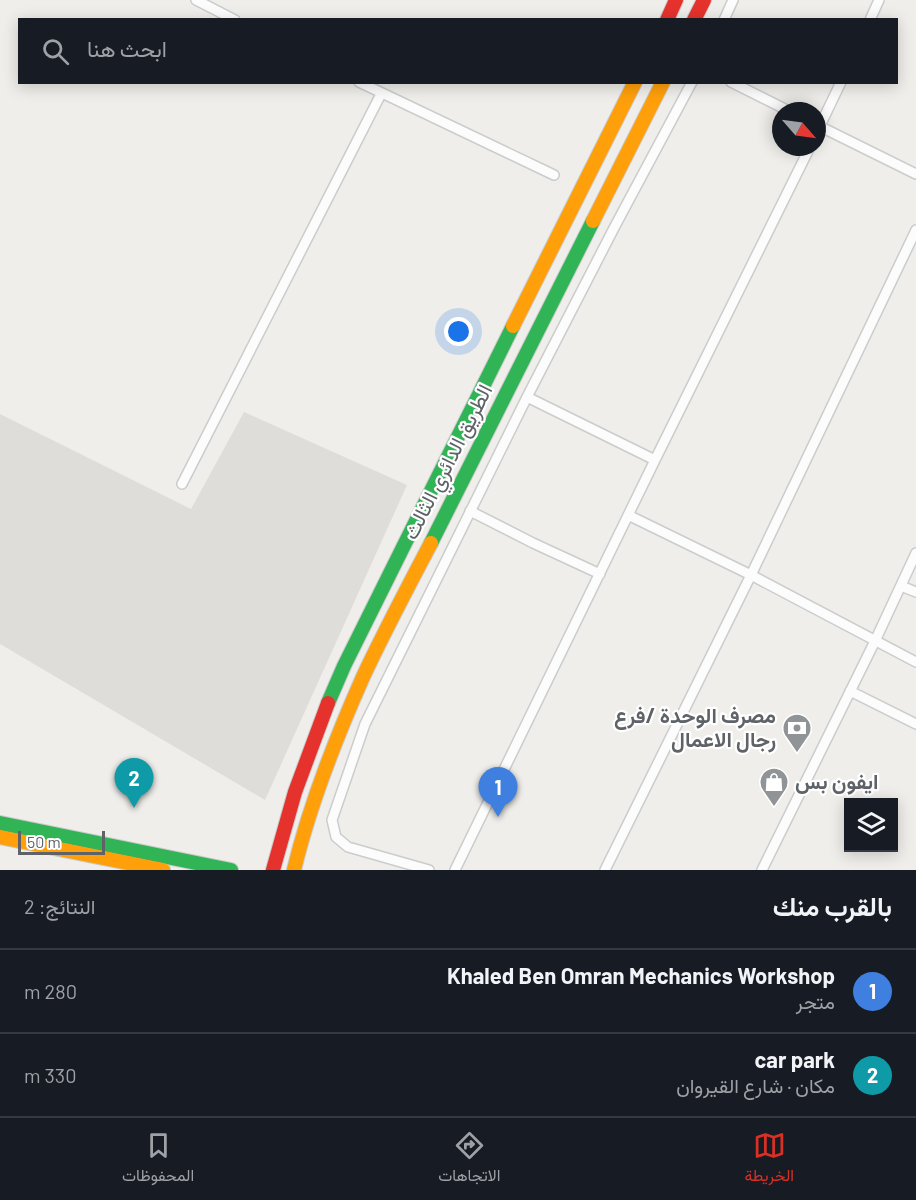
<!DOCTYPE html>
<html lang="ar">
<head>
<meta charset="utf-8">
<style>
	body { margin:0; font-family:Barlow,Vazirmatn,sans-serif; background:#242831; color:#f1f3f6; direction:rtl }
	.controls { position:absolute; right:18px; bottom:18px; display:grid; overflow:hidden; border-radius:0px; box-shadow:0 3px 15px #0003 }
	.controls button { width:54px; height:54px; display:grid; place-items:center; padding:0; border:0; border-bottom:2px solid #363941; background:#171b24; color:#f1f3f6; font:30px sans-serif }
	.compass { position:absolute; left:772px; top:102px; width:54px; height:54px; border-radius:50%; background:#171b24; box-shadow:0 3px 15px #0003; rotate:118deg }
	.scale { position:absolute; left:18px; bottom:15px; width:87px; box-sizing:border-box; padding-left:6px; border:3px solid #5f6368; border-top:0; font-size:16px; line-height:21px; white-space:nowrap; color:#5f6368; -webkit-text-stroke:4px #fff; paint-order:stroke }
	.you { position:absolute; left:459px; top:332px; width:21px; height:21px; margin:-15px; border:4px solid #fff; border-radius:50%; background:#1a73e8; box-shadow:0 0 0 9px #1a73e833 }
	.badge { display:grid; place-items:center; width:39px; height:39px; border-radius:50%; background:#d93025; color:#fff; font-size:20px; font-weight:700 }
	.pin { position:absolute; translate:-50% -50px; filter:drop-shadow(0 2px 3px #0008) }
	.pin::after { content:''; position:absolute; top:32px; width:21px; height:18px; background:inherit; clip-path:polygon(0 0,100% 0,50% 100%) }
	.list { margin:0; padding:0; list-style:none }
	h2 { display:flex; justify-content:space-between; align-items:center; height:78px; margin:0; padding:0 24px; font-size:26px }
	h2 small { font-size:20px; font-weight:400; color:#9ea1a6 }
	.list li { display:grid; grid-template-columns:39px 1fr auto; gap:18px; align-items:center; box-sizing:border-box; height:84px; padding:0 24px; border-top:2px solid #363941 }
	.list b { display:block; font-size:22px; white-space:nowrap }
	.list p { margin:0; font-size:20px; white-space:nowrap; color:#9ea1a6 }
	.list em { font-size:20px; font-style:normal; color:#9ea1a6 }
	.icon { flex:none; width:33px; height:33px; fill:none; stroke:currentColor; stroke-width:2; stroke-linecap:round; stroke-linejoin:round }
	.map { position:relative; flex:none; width:916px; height:870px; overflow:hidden; direction:ltr }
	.search { position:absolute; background:#171b24; box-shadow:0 3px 15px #0003; left:18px; right:18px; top:18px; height:66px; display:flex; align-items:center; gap:15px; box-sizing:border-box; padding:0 21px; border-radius:0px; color:#9ea1a6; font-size:22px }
	.sheet { height:246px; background:#171b24 }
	nav { display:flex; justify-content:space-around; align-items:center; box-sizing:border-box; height:84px; border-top:2px solid #363941; background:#171b24; font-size:16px; color:#9ea1a6 }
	nav a { display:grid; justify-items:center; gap:3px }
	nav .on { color:#d93025 }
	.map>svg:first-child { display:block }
</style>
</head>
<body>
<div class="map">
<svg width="916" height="870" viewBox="0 0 916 870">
	<rect width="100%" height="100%" fill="#efeeea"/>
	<path fill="#dfddda" d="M244,412L407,485L265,800L0,644V414L191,509Z"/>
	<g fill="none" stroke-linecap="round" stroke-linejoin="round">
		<g stroke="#cbcccc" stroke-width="12">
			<path id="street" d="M196,0L235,20
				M724,20L733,0
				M870,20L879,0
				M359,82L554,175
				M731,82L789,111
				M817,125L916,174
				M817,132L841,82
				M527,397L655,460
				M182,484L381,94
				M470,511L533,543L600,574
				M628,515L751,575L916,662
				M901,586L916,592
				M850,691L916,724
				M429,870L348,847L336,837L332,820L365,724L527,397L614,228L692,82
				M455,870L655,460L810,147
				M605,870L751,575L916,230
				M762,870L875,641L916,553"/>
		</g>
		<g stroke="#cacacb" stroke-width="16">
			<path id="fast" d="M431,543L593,221
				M328,703L344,666L513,326
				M0,823L231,870"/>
		</g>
		<g stroke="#cacacb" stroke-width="16">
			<path id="slow" d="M593,221L663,82
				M513,326L635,82
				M0,837L163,870
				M294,870C310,803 335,740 363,677C384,632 408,587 431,543"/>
		</g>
		<g stroke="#cacacb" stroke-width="16">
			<path id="jam" d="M667,20L676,0
				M694,20L704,0
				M273,870L295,792L328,703"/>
		</g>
		<use href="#street" stroke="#fdfcfc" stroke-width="9"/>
		<use href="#fast" stroke="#30b455" stroke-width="14"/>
		<use href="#slow" stroke="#ff9f0a" stroke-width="14"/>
		<use href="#jam" stroke="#e5322d" stroke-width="14"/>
	</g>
	<defs>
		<g id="bank-pin" transform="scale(1.5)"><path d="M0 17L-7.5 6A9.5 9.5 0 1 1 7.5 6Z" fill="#919496" stroke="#fff"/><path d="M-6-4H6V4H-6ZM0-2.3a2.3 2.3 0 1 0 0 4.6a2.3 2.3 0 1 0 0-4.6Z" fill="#fff"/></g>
		<g id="shop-pin" transform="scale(1.5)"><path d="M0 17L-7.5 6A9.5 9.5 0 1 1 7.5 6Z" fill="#919496" stroke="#fff"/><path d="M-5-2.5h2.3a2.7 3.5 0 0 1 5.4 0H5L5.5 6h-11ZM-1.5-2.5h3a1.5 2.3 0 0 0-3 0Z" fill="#fff"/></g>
	</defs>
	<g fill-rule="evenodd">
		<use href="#bank-pin" x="797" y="728"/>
		<use href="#shop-pin" x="774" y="782"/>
	</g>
	<g text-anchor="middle" stroke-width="4.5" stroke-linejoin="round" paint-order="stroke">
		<g font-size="21" fill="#5f6368" stroke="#fff">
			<text transform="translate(448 462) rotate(-63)" y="7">الطريق الدائري الثالث</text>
		</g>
		<g font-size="21" font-weight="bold" fill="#5f6368" stroke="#fff" text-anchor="end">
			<text x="776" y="723">مصرف الوحدة /فرع<tspan x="776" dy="24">رجال الاعمال</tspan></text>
			<text x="795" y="789" text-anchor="start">ايفون بس</text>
		</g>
	</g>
</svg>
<div class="controls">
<button><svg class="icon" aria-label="layers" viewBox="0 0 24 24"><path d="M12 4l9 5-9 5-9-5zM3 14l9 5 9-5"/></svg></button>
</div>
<svg class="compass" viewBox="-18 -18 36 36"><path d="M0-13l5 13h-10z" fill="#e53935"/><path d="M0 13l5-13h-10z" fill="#9ea1a6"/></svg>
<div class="scale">50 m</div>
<div class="you"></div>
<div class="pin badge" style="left:498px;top:817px;background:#3f7fe0">1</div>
<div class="pin badge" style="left:134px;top:808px;background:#0f9aa8">2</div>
<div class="search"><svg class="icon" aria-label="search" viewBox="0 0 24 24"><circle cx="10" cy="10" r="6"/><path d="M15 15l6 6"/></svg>ابحث هنا</div>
</div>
<section class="sheet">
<h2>بالقرب منك<small>النتائج: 2</small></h2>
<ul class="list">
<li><span class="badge" style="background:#3f7fe0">1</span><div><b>Khaled Ben Omran Mechanics Workshop</b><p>متجر</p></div><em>280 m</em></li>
<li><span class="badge" style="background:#0f9aa8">2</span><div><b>car park</b><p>مكان · شارع القيروان</p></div><em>330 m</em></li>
</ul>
</section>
<nav>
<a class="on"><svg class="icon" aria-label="map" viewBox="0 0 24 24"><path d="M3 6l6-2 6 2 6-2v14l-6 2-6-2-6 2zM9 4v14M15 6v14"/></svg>الخريطة</a>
<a><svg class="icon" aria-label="directions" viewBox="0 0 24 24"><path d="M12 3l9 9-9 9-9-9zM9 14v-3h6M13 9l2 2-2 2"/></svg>الاتجاهات</a>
<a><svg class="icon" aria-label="saved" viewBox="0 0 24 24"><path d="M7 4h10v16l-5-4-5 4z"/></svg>المحفوظات</a>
</nav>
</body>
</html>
